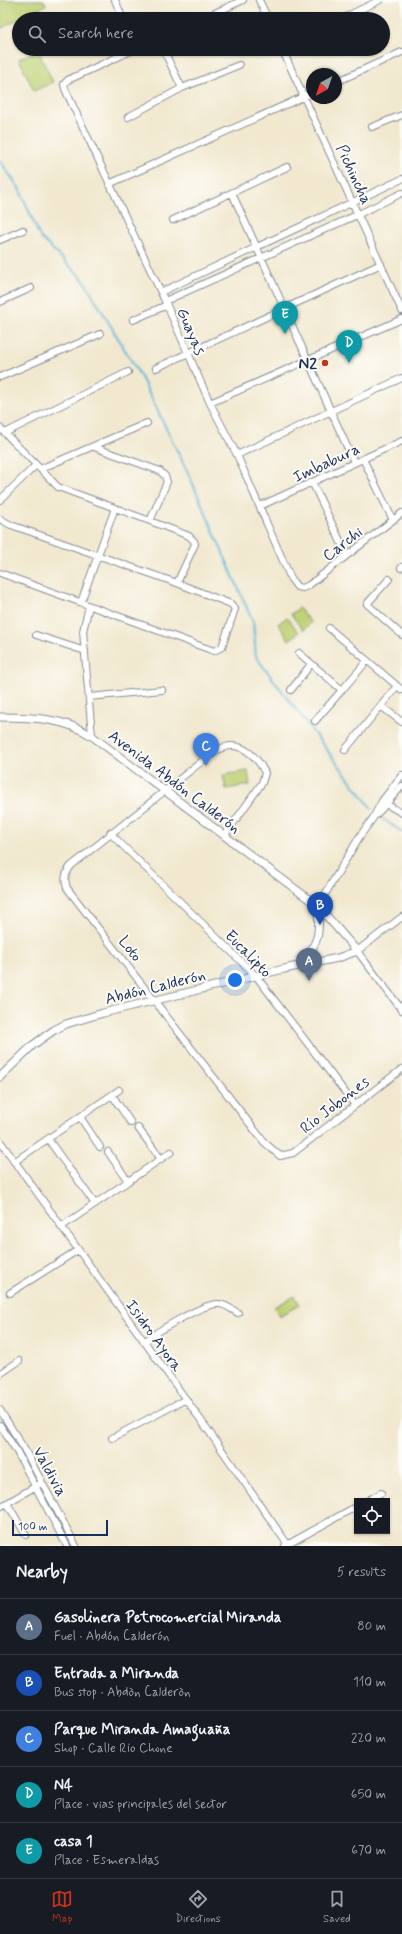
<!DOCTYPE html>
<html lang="en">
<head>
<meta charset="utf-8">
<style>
	body { margin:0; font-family:Mynerve,sans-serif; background:#242831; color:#f1f3f6 }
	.controls { position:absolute; right:12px; bottom:12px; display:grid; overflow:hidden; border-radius:0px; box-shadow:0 1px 3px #0004 }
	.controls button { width:36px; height:36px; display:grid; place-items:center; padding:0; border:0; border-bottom:1px solid #363941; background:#171b24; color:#f1f3f6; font:20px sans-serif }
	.compass { position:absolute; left:306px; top:68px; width:36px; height:36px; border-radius:50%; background:#171b24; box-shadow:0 1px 3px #0004; rotate:220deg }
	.scale { position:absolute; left:12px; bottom:10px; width:96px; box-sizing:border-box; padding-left:4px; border:2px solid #1b2f5e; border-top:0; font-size:11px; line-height:14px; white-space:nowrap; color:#1b2f5e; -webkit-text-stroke:3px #fdfcf7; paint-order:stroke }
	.you { position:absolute; left:235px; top:980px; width:14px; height:14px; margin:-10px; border:3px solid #fff; border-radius:50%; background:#1a73e8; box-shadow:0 0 0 6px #1a73e833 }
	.badge { display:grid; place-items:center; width:26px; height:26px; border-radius:50%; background:#c8321e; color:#fff; font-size:13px; font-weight:700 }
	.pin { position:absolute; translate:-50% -33px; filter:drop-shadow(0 1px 2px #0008) }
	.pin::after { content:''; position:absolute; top:21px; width:14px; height:12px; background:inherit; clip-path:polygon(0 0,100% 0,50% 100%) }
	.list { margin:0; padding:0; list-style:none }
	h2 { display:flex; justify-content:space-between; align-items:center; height:52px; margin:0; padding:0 16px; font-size:17px }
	h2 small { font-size:13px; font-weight:400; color:#9ea1a6 }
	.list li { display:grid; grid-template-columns:26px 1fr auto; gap:12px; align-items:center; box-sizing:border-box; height:56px; padding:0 16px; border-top:1px solid #363941 }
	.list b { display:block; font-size:15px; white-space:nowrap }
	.list p { margin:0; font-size:13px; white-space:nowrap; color:#9ea1a6 }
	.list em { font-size:13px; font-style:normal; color:#9ea1a6 }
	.icon { flex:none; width:22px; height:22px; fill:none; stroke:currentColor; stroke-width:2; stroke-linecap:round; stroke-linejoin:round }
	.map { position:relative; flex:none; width:402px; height:1546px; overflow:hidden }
	.search { position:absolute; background:#171b24; box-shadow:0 1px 3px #0004; left:12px; right:12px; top:12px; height:44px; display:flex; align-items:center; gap:10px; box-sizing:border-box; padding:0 14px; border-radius:22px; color:#9ea1a6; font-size:15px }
	.sheet { height:332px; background:#171b24 }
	nav { display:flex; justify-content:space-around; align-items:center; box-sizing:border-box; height:56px; border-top:1px solid #363941; background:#171b24; font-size:11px; color:#9ea1a6 }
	nav a { display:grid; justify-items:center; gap:2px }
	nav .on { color:#c8321e }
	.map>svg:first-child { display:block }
</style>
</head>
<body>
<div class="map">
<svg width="402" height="1546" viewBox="0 0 402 1546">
	<rect width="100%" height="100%" fill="#fdfcf7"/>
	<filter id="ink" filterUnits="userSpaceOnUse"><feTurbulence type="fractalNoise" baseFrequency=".025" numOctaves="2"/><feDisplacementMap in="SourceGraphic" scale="8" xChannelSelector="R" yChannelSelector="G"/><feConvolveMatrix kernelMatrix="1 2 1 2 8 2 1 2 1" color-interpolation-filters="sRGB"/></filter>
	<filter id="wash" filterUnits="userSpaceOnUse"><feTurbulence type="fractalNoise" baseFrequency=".012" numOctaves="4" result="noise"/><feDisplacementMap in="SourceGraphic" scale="16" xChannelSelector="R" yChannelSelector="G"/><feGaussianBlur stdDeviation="0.9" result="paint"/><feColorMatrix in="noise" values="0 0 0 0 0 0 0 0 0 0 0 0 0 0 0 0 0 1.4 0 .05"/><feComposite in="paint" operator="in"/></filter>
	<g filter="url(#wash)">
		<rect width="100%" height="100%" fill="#f1e8cf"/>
		<path fill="#bed073" stroke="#6c8068" d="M0,0H44L46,5L0,29Z
			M38,50L53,82L34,91L19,59Z
			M299,608L311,623L303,630L291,614Z
			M287,617L299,633L289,640L278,624Z
			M248,771L250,785L226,789L223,775Z
			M295,1296L300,1305L279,1316L274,1307Z"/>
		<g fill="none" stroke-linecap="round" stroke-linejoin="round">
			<path stroke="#5cb4d9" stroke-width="2" d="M0,161L19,188L40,237L83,279L142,379L189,475L253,622L256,657L372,809
				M383,819L402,832"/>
		</g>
	</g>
	<g filter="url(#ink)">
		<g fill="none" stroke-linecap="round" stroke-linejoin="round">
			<g stroke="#868c96" stroke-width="8">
				<path id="minor" d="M115,0L123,19
					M259,0L268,19
					M202,19L243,0
					M341,19L380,0
					M135,49L68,80L64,84L65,89L165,301L210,403L237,455L291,579L297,587L303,588L309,585L402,513
					M163,49L182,88
					M282,49L402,311
					M336,82L402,52
					M128,117L182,88L239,65
					M372,127L402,115
					M109,184L312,93
					M232,193L354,462
					M173,220L287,167
					M0,240L23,230
					M161,292L402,179
					M165,301L359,214L402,193
					M0,302L31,288
					M133,320L167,305
					M156,368L381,264
					M0,377L100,334
					M210,403L402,319
					M0,428L58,487L115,508
					M5,433L128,372
					M237,455L402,378
					M363,459L393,520
					M40,469L147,423
					M312,482L347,555
					M0,500L35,466
					M260,506L402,441
					M0,519L11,525L177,583L231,604L235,609L222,647L214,651L0,573
					M150,521L189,536L194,541L195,544L177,583
					M401,568L402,567
					M389,579L367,604L402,635
					M81,602L115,508L150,521L167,482L165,476L160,471L94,447
					M89,606L83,631L92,736
					M329,628L402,690
					M36,635L85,651
					M299,653L342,690L367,661
					M291,690L311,664
					M89,697L162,690
					M381,706L402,722
					M315,721L342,690
					M345,750L397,686
					M384,803L402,813
					M377,814L402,786
					M110,833L256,976L354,1104
					M225,835L262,783L265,773C258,758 243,742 225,747C220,748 215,752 211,754L71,866C65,874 64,879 67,888L264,1142L280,1156L293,1153L402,1069
					M318,906L360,836L373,818L382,801L402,775
					M402,917L357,951L402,1010
					M112,1095L131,1123
					M80,1117L100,1147
					M138,1128L161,1159
					M48,1139L70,1170
					M0,1141L208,1430L288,1545
					M108,1152L128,1181
					M14,1162L119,1090
					M73,1173L95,1204
					M61,1227L171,1152
					M10,1293L78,1250
					M144,1342C156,1332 205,1302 219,1304C225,1304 233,1310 238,1313
					M0,1374L19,1361
					M0,1410L23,1447L76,1546
					M0,1425L16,1450L67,1546
					M112,1438L186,1399
					M367,1501L381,1493
					M7,1503L26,1535
					M0,1507L38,1485
					M285,1546L357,1506"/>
			</g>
			<g stroke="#868c96" stroke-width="9">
				<path id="tertiary" d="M0,717C33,717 64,718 92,736L318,906L357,951L338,958L284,969L103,1013L66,1024L54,1030L33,1045L0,1077
					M300,965C319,942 320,935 318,906"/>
			</g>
			<use href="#minor" stroke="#fff" stroke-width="6"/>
			<use href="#tertiary" stroke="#fff" stroke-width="7"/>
		</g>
	</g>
	<circle fill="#c8321e" stroke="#fdfcf7" stroke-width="1.5" cx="325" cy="363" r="4"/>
	<g text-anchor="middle" stroke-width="4" stroke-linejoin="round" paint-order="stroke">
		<g font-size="16" fill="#1b2f5e" stroke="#fdfcf7">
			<text transform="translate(355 174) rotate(65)" y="6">Pichincha</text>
			<text transform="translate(192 331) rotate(67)" y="6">Guayas</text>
			<text transform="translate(326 462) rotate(-25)" y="6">Imbabura</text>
			<text transform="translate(342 543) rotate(-38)" y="6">Carchi</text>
			<text transform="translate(175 781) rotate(37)" y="6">Avenida Abdón Calderón</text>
			<text transform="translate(131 948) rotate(52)" y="6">Loto</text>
			<text transform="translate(249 953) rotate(46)" y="6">Eucalipto</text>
			<text transform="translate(155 986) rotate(-14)" y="6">Abdón Calderón</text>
			<text transform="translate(334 1104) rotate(-38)" y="6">Río Jobones</text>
			<text transform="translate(155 1335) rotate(54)" y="6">Isidro Ayora</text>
			<text transform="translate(51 1471) rotate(62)" y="6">Valdivia</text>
		</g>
		<g font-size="16" font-weight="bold" fill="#1b2f5e" stroke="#fdfcf7" text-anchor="end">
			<text x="317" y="369">N2</text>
		</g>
	</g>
</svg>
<div class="controls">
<button><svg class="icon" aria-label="locate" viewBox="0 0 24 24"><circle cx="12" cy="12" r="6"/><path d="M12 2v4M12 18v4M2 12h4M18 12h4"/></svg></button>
</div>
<svg class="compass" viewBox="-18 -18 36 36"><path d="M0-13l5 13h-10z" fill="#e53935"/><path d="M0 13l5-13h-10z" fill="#9ea1a6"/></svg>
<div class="scale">100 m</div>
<div class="you"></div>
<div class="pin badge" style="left:309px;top:981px;background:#5c6f8a">A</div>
<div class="pin badge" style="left:320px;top:925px;background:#1a4fb4">B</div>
<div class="pin badge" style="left:206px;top:766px;background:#3f7fe0">C</div>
<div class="pin badge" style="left:349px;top:363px;background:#0f9aa8">D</div>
<div class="pin badge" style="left:285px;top:334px;background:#0f9aa8">E</div>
<div class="search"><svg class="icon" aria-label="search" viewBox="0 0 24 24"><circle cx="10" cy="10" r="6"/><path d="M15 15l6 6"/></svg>Search here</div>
</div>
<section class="sheet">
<h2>Nearby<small>5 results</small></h2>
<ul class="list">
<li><span class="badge" style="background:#5c6f8a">A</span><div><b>Gasolinera Petrocomercial Miranda</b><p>Fuel · Abdón Calderón</p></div><em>80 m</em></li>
<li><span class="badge" style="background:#1a4fb4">B</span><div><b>Entrada a Miranda</b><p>Bus stop · Abdòn Calderòn</p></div><em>110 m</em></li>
<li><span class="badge" style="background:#3f7fe0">C</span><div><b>Parque Miranda Amaguaña</b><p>Shop · Calle Rio Chone</p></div><em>220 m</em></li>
<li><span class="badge" style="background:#0f9aa8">D</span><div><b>N4</b><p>Place · vias principales del sector</p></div><em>650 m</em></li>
<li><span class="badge" style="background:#0f9aa8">E</span><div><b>casa 1</b><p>Place · Esmeraldas</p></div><em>670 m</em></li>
</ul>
</section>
<nav>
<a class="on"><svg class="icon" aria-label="map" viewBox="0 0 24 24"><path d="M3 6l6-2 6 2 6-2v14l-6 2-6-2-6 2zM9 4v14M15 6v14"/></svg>Map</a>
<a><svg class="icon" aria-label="directions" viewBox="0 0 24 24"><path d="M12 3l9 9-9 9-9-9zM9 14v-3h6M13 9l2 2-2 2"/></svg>Directions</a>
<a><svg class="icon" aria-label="saved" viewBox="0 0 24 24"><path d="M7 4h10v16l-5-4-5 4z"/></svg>Saved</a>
</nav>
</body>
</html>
